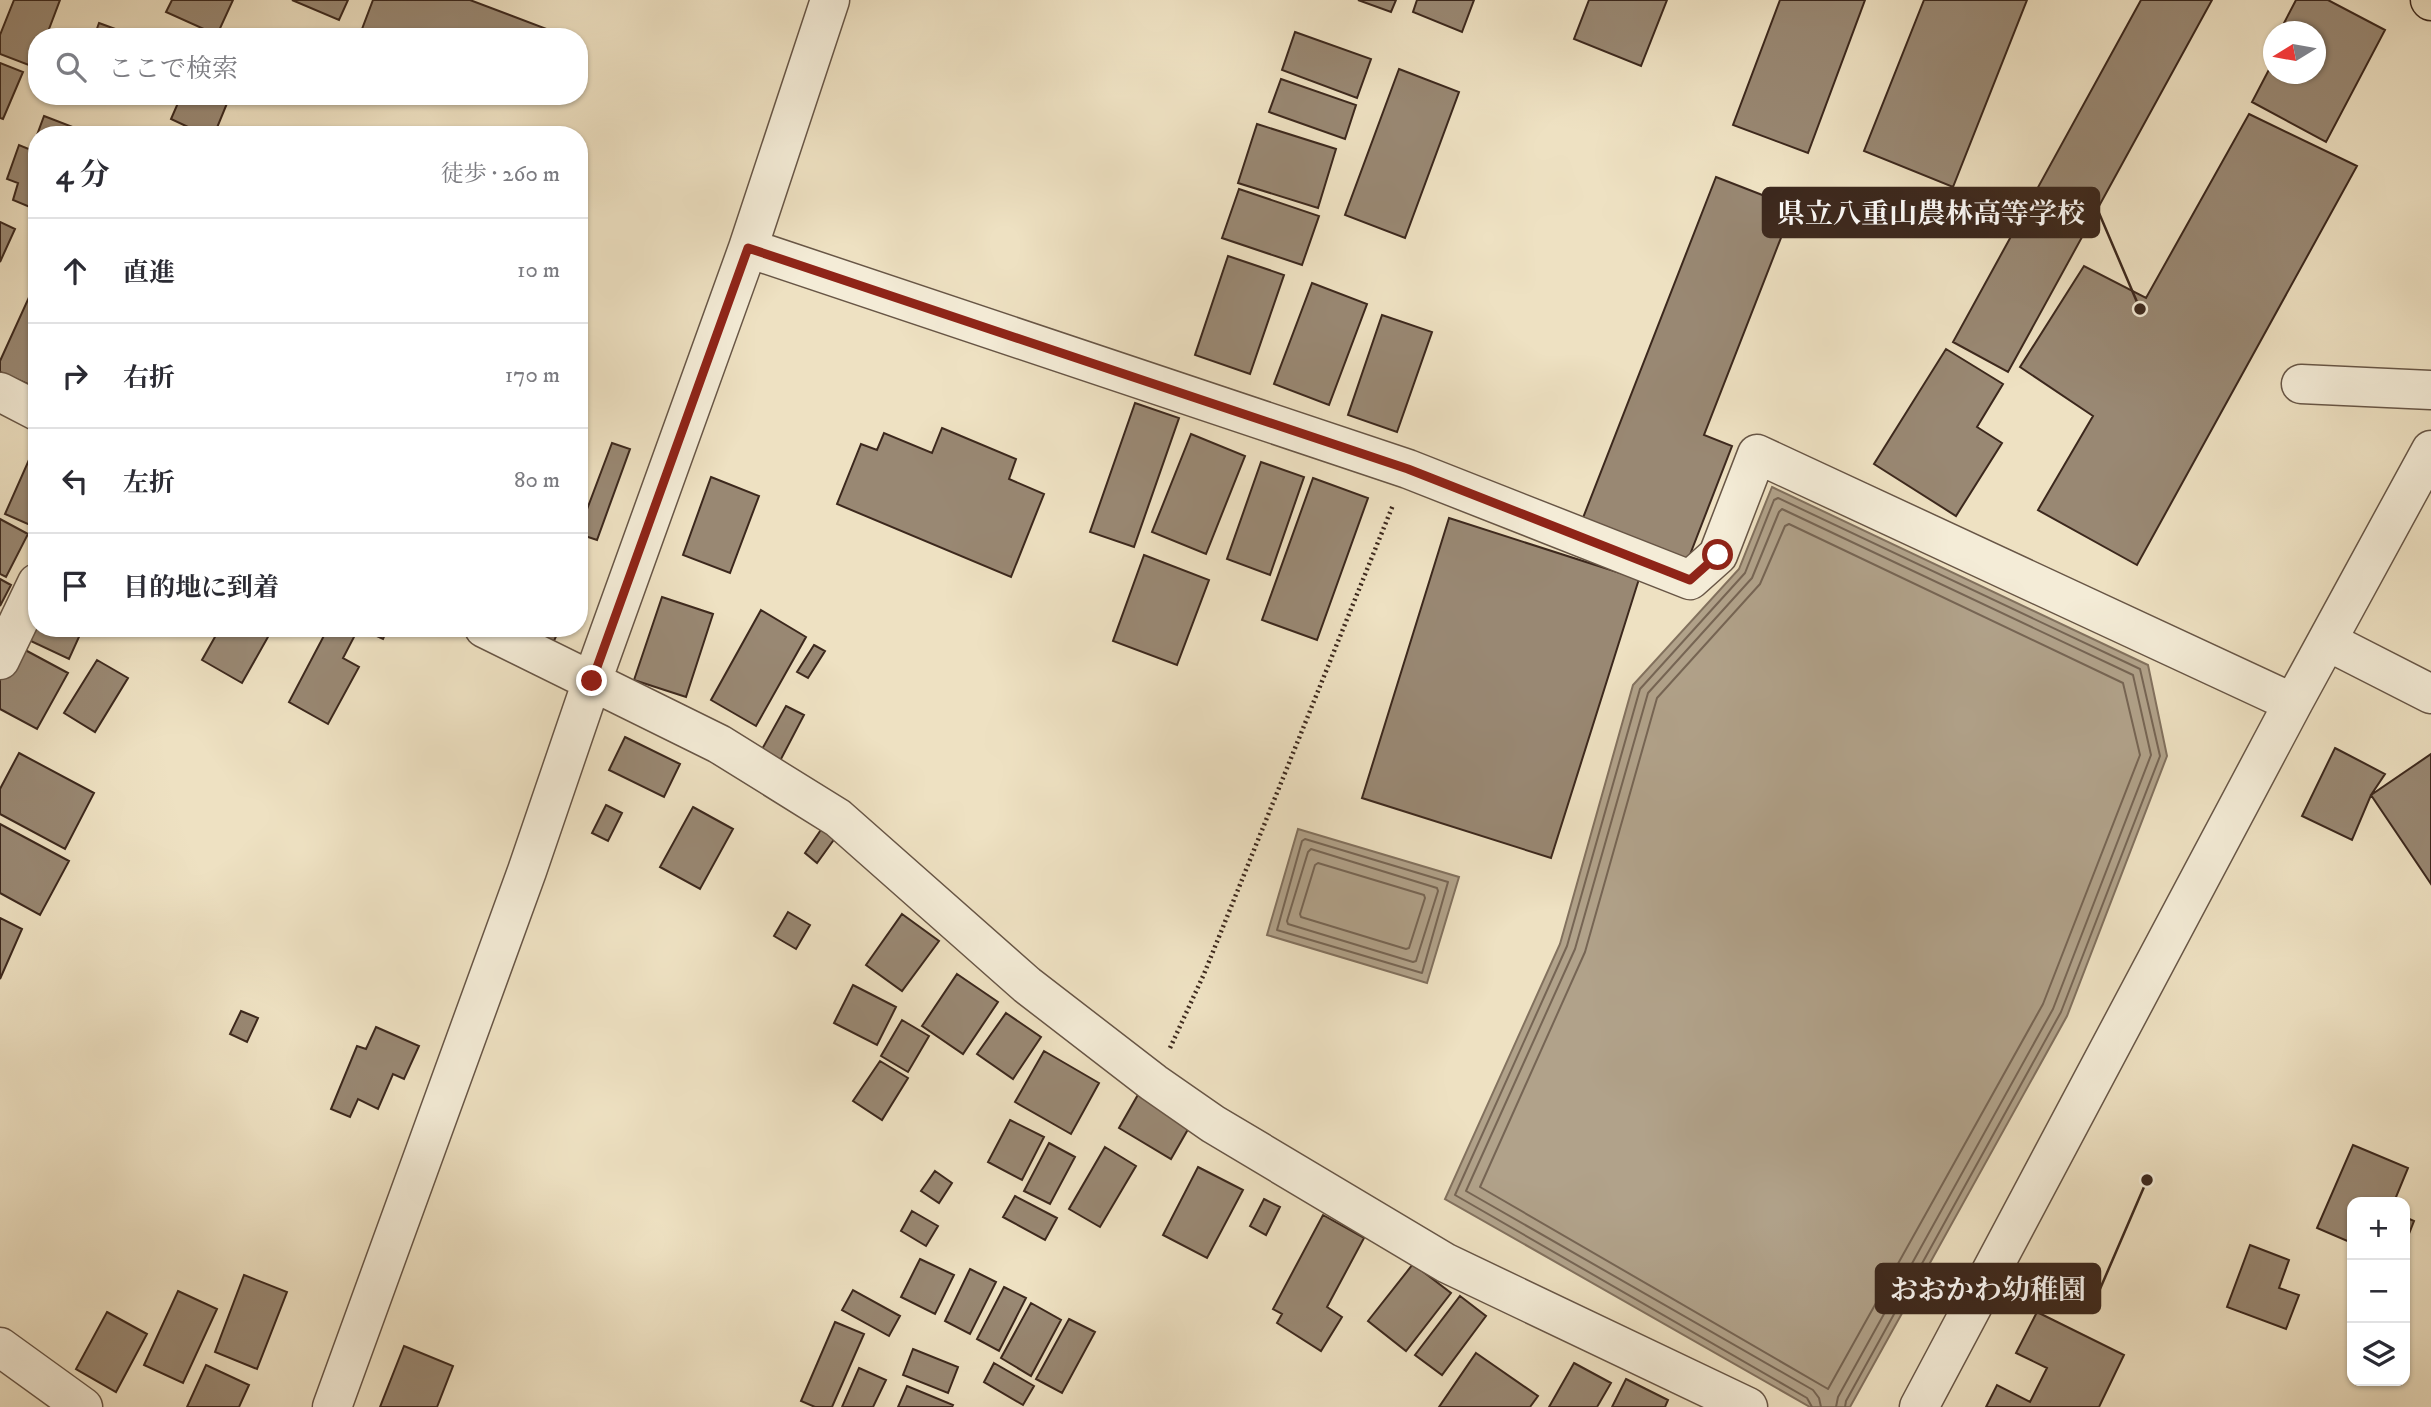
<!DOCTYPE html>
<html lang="ja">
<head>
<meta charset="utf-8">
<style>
	body { margin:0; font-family:"IM FELL DW Pica","Noto Serif JP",serif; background:#f7f7f7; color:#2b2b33 }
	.controls { position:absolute; right:21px; bottom:21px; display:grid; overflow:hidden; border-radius:14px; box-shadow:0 2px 5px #0004 }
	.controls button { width:63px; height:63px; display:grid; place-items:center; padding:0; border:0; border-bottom:2px solid #e1e1e2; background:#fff; color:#2b2b33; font:35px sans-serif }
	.compass { position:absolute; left:2263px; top:21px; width:63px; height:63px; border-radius:50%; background:#fff; box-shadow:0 2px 5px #0004; rotate:259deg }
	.stop { position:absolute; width:21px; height:21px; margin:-16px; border:5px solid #8f2418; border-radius:50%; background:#fff }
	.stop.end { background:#8f2418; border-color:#fff; box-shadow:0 2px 7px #0008 }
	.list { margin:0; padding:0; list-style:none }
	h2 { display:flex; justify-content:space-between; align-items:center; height:91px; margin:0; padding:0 28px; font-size:30px }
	h2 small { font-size:23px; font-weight:400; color:#7c7c81 }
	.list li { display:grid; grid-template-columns:46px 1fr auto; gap:21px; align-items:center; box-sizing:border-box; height:105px; padding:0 28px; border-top:2px solid #e1e1e2 }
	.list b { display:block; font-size:26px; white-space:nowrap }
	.list em { font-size:23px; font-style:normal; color:#7c7c81 }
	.icon { flex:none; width:38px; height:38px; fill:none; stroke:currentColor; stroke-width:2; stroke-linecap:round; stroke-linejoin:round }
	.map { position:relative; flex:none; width:2431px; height:1407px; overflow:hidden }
	.search { position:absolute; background:#fff; box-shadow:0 2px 5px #0004; left:28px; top:28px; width:560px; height:77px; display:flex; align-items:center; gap:18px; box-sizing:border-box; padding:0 24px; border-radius:28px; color:#7c7c81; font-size:26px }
	.panel { position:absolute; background:#fff; box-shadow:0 2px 5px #0004; left:28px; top:126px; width:560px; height:511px; border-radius:28px }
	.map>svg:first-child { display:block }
</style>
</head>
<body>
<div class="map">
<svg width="2431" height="1407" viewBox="0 0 2431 1407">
	<rect width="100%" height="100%" fill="#eee1c2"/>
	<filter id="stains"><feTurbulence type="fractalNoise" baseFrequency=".00286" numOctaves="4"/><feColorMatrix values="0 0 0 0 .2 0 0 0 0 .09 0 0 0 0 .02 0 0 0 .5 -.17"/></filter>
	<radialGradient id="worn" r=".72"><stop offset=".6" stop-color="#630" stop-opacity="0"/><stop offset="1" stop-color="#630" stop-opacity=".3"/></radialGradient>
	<path fill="#b1a28a" stroke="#82715e" stroke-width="2" d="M1772,487L2148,665L2167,756L2067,1016L1850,1407H1810L1445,1199L1560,944L1633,685L1739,569Z
		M1298,829L1459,877L1427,983L1267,935Z"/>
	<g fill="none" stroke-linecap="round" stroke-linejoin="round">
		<path stroke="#766554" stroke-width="2" d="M1789,524L2123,683L2140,755L2043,1004L1828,1389L1480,1187L1585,952L1657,698L1760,584L1785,526Z
			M1305,839L1448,882L1422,973L1277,930L1302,841Z
			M1311,849L1437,888L1438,891L1416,961L1413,962L1288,924L1287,921L1308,852Z
			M1318,863L1424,895L1425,898L1409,948L1406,949L1301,917L1300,914L1315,865Z
			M1812,1407L1807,1398L1455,1195L1567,946L1640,689L1745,573L1774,500L1778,498L2140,669L2160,756L2061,1012L1846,1401L1845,1407
			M1821,1407L1819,1398L1813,1390L1466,1191L1575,949L1648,693L1752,578L1779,512L1782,509L2133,675L2151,755L2053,1009L1838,1397L1836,1407"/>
	</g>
	<path fill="#998873" stroke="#3c281d" stroke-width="2" d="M14,0H60L46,37H37V60L34,67L0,54V35Z
		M172,0H233L217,35L166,12Z
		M292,0H348L339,20Z
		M373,0H470L552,31L550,37H359Z
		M1358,0H1396L1391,12Z
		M1417,0H1474L1462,32L1413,12Z
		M1589,0H1667L1641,66L1574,39Z
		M1780,0H1865L1808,153L1733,125Z
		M1924,0H2027L1953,187L1864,151Z
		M2141,0H2212L2008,372L1953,342Z
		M2296,0H2328L2385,30L2326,142L2252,102L2274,60V74H2316V32H2288L2291,27L2284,23Z
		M99,23L137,37H94Z
		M1295,32L1371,59L1357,98L1282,70Z
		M0,63L23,72L3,119L0,118Z
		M1399,69L1459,92L1405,238L1345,215Z
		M1281,79L1356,105L1345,139L1269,112Z
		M181,96H217L228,101L214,135H205L171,119Z
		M2249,114L2357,166L2137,565L2038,510L2093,416L2020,367L2084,266L2146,298Z
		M44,116L78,129L76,135H37Z
		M1257,124L1336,149L1318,208L1238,183Z
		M37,136V210L13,200L18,183L7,179L19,145L31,150Z
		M1716,177L1793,207L1704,435L1732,446L1686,565L1581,523Z
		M1239,189L1319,216L1302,265L1222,238Z
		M0,222L15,229L0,262Z
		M1228,256L1284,275L1250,374L1195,355Z
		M1312,283L1367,304L1329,405L1274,384Z
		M30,295L37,298V388L0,372V361Z
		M1382,315L1432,332L1397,432L1348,415Z
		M1946,349L2003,384L1977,427L2002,443L1956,516L1874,464Z
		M1135,403L1179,418L1134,547L1090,532Z
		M942,428L1016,459L1009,479L1044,494L1011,577L837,504L861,444L877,450L884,433L932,453Z
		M1191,434L1245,456L1206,554L1152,532Z
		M612,443L630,449L597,540L579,534V509L586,512Z
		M32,453L37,455V528L5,514Z
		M1261,462L1304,477L1270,575L1227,559Z
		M711,477L759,496L730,573L683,555Z
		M1313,478L1368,498L1317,640L1262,620Z
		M1449,518L1639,579L1551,858L1362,798Z
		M0,519L28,534L6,577L0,574Z
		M1144,555L1209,580L1177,665L1113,641Z
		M0,579L11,585L0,606Z
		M37,596V628H83L69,659L18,635Z
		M662,597L713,614L686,697L634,680Z
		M761,610L806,637L756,726L711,700Z
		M220,628H273L242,683L202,660Z
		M328,628H338L354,637L343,658L359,667L328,724L289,702Z
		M370,628H388L383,639L368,632Z
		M521,628H560L553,643Z
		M14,644L68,673L37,729L0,709V670Z
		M814,645L825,651L808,678L797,672Z
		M97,660L128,678L95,732L64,713Z
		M786,706L804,715L780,761L761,751Z
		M625,737L680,764L664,797L609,770Z
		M2335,748L2385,774L2371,795L2352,840L2302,816Z
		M19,753L94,793L65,849L0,814V789Z
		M2431,754V884L2371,795Z
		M606,805L622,813L608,841L592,833Z
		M693,807L733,829L700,889L660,867Z
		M0,824L69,861L40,915L0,893Z
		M825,824L838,834L817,863L805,853Z
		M788,912L810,925L796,949L774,936Z
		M902,914L939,941L902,991L866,965Z
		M0,918L22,929L0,979Z
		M957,974L998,1002L963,1054L922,1026Z
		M853,985L896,1007L877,1045L834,1023Z
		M241,1011L258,1018L247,1042L230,1034Z
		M1006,1013L1041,1037L1013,1079L977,1054Z
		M902,1020L929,1036L908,1072L881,1056Z
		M376,1027L419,1046L404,1079L393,1074L378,1109L358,1099L350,1117L331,1109L357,1046L366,1049Z
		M1044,1051L1099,1083L1071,1134L1015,1102Z
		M880,1061L908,1078L882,1120L853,1101Z
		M1139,1093L1191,1124L1171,1159L1119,1128Z
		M1010,1120L1044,1137L1022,1180L988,1162Z
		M1049,1143L1075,1157L1050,1204L1024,1191Z
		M2353,1145L2408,1168L2394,1202H2352V1243L2317,1228Z
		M1105,1147L1136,1166L1100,1227L1069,1209Z
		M1198,1167L1243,1190L1207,1258L1163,1235Z
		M935,1171L952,1183L939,1203L921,1191Z
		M1015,1196L1057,1218L1045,1240L1003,1217Z
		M1264,1199L1280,1207L1266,1235L1250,1226Z
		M912,1211L938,1226L926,1246L901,1231Z
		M1323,1215L1364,1238L1327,1307L1342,1317L1321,1351L1277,1323L1282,1314L1273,1309Z
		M2405,1217L2414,1221L2405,1244Z
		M2250,1245L2289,1260L2279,1288L2299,1295L2286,1329L2227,1307Z
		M920,1259L954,1275L935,1314L901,1297Z
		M1413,1264L1451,1293L1406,1351L1368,1321Z
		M970,1269L996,1282L970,1334L945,1321Z
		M244,1275L287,1292L257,1369L215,1352Z
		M1004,1287L1026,1298L999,1351L977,1339Z
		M853,1290L900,1316L889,1336L842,1310Z
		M178,1291L217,1309L183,1383L144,1365Z
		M1460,1296L1486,1316L1442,1375L1415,1355Z
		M1031,1303L1061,1320L1031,1376L1001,1358Z
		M107,1312L147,1334L116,1392L76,1369Z
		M2037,1312L2124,1355L2099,1407H1986L1997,1385L2030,1402L2047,1368L2016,1353Z
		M1069,1319L1095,1332L1062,1393L1036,1379Z
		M835,1322L864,1334L832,1407H815L801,1401Z
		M404,1346L453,1366L437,1407H380Z
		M913,1349L958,1367L948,1393L903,1375Z
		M1476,1353L1538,1396L1530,1407H1439Z
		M994,1363L1034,1386L1023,1405L984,1382Z
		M1574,1363L1611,1383L1597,1407H1549Z
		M206,1365L249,1385L239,1407H187Z
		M859,1368L886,1380L873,1407H842Z
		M1626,1379L1668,1400L1665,1407H1612Z
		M907,1386L953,1405L952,1407H898Z"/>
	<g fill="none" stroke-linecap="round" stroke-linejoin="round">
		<g stroke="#685646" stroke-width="41">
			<path id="minor" d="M748,248L1408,469L1690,580L1718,555L1757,454L2293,703
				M2301,384L2431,390
				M0,392L37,411
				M484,628L719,744L838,818L1027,985L1154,1083L1213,1124L1446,1263L1748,1407
				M2327,641L2431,694
				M0,660L37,583
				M0,1347L83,1407
				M332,1407L527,871L592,681L748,248L830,0
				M1919,1407L2293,703L2431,450"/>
		</g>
		<g stroke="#3c281d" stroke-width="41">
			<path id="major" d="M2430,0L2431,1"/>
		</g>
		<path stroke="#3c281d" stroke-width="4.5" stroke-dasharray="2 3.5" stroke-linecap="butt" d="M1170,1048L1204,974L1393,505"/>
		<use href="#minor" stroke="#f4ecd7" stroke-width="38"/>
		<use href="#major" stroke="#eee1c2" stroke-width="38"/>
	</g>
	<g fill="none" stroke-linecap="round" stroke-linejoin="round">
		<path stroke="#8f2418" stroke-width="9" d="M592,681L748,248L1408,469L1690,580L1718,555"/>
	</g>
	<path fill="none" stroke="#3c281d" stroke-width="2.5" d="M2140 309L2099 213M2147 1180L2100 1289"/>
	<g fill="#3c281d" stroke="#f4ecd7" stroke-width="2.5">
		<circle cx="2140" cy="309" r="7"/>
		<circle cx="2147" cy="1180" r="7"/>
	</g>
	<g fill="#3c281d" stroke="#3c281d" stroke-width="2.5">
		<rect x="1763" y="188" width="336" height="49" rx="7"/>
		<rect x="1876" y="1264" width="224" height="49" rx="7"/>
	</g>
	<g font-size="28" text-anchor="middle" font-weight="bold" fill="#fff">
		<text x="1931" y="223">県立八重山農林高等学校</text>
		<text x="1988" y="1299">おおかわ幼稚園</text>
	</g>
	<rect width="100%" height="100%" filter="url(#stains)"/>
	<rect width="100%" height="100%" fill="url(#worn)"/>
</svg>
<div class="controls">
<button>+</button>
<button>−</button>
<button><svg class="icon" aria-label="layers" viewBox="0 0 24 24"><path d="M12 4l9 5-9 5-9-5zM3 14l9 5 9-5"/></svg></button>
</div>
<svg class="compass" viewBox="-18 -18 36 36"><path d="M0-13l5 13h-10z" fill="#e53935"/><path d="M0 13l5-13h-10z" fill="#7c7c81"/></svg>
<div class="stop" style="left:1718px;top:555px"></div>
<div class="stop end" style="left:592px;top:681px"></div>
<div class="search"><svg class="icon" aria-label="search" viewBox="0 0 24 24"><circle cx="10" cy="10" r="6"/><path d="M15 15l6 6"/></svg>ここで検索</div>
<section class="panel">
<h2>4 分<small>徒歩 · 260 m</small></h2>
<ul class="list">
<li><svg class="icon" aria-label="ahead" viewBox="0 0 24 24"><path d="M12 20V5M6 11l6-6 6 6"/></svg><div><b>直進</b></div><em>10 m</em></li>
<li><svg class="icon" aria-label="right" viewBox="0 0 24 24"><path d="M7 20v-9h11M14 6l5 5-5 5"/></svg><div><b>右折</b></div><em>170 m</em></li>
<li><svg class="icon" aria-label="left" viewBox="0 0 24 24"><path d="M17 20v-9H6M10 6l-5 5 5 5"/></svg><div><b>左折</b></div><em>80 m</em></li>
<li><svg class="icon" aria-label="arrive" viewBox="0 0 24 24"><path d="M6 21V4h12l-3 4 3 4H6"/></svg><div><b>目的地に到着</b></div></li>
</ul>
</section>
</div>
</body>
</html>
